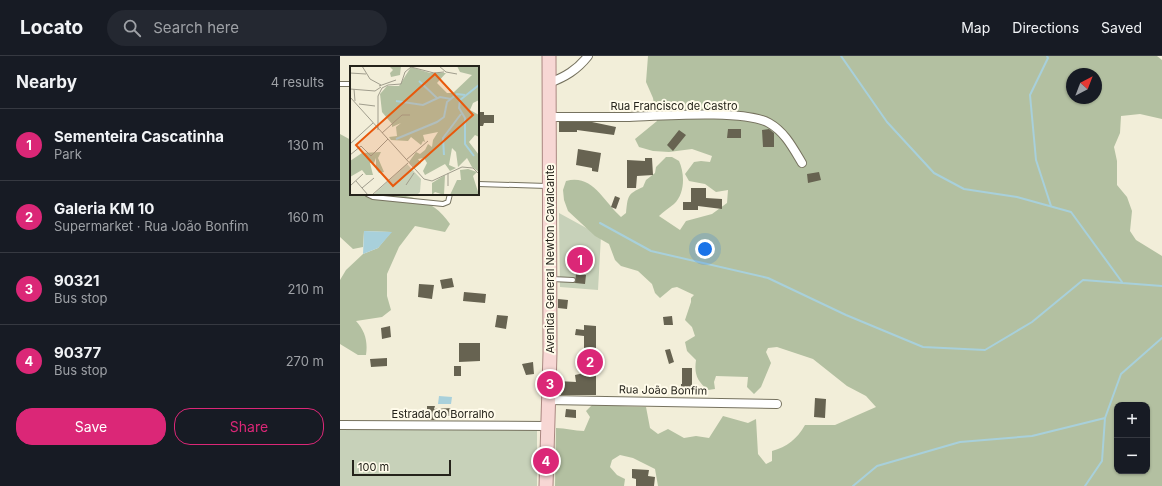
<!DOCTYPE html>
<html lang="en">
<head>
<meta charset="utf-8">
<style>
	body { margin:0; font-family:Inter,sans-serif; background:#242831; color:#f1f3f6 }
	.controls { position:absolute; right:12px; bottom:12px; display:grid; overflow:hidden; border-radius:8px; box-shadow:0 1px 3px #0004 }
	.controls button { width:36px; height:36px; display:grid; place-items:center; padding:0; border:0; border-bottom:1px solid #363941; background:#171b24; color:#f1f3f6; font:20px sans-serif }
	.compass { position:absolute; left:726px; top:12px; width:36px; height:36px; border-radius:50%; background:#171b24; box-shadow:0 1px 3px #0004; rotate:42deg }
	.scale { position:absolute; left:12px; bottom:10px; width:99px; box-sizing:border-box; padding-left:4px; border:2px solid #25231b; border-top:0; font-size:11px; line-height:14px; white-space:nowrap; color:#25231b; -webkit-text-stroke:3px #fffbea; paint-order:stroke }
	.you { position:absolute; left:365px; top:193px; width:14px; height:14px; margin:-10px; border:3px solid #fff; border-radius:50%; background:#1a73e8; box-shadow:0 0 0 6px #1a73e833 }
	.badge { display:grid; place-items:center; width:26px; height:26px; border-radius:50%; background:#db2777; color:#fff; font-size:13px; font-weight:700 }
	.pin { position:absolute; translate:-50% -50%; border:2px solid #fff; box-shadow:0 1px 4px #0006 }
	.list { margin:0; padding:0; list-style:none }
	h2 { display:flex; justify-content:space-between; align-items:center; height:52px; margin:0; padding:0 16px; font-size:17px }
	h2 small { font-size:13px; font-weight:400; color:#9ea1a6 }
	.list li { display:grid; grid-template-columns:26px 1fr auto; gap:12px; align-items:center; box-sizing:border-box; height:72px; padding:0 16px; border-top:1px solid #363941 }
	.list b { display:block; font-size:15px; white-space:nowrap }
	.list p { margin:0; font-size:13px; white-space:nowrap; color:#9ea1a6 }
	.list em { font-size:13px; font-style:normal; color:#9ea1a6 }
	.actions { display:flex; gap:8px; padding:12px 16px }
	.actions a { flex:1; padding:9px 0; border:1px solid #db2777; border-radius:16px; text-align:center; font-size:14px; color:#db2777 }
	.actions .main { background:#db2777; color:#fff }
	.icon { flex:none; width:22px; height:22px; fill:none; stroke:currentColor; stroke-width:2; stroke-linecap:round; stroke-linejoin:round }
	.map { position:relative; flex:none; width:822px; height:430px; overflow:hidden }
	header { display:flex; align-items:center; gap:24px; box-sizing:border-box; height:56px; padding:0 20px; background:#171b24; border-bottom:1px solid #363941 }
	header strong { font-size:19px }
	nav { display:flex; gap:22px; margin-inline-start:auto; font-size:14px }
	.search { width:280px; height:36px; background:#242831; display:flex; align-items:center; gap:10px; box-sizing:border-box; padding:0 14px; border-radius:22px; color:#9ea1a6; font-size:15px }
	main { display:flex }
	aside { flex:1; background:#171b24 }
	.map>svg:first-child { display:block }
</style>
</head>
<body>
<header>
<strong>Locato</strong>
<div class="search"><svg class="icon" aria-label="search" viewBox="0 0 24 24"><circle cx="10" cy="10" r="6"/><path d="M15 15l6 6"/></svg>Search here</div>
<nav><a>Map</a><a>Directions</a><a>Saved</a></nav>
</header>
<main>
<aside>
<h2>Nearby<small>4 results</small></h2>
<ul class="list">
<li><span class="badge">1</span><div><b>Sementeira Cascatinha</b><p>Park</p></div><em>130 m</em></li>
<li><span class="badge">2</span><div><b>Galeria KM 10</b><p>Supermarket · Rua João Bonfim</p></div><em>160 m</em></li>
<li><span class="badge">3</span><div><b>90321</b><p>Bus stop</p></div><em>210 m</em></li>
<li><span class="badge">4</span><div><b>90377</b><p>Bus stop</p></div><em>270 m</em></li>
</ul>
<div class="actions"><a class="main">Save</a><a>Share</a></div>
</aside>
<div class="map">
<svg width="822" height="430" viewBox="0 0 822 430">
	<rect width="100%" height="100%" fill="#f2eed9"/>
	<path fill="#c7d1b9" d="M219,157L261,180L258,234L220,231Z
		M0,373L197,374V430H0Z"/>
	<path fill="#b3c0a1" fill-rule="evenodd" d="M308,0H817L822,4V63L800,58L781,60L780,77L774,91L777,105V129L787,141L792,155L790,175L796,184L822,200V430H318L315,413L293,402L280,399L272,404L270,411L277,419L285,423L284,430H215L216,372C226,372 234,375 244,375L250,361L246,355L252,349L306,351L310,372L318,378L328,373L344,382L356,380L369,382L383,360L408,367L416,363L418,398L426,408L432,405V395C447,391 457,383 465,369H495L536,351L526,340L507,330L473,303L437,291L428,292L426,296L431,307L421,331L414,338L407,331L408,321L376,320L374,326L375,333L368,334C357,325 354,318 356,304L347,295L345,286L355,280L352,271L345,264L351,246V242L354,239L337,231L332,232L320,242L315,237L312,228L298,215L281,210L275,204L269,188L255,180L228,155L224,144L223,134L226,125C253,118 263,145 281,161L286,157C288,140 287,138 303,131L306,124L315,117L316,111L326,101H332L339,105C345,118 345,138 334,148C329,152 323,156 319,160L340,174L346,165L372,158L387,147L388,134L376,136L365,128L349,125L345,118L354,106L361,105L370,106L372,100L352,93L329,96L313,95L299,91L295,83L317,65L313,42L306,26ZM732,18H756V42H732ZM777,349H807V415H777Z
		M0,78L11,84V138C47,138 87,133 110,168L105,176L75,170L59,191L47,218V240L51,254L42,261L16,265C25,275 28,285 26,299H18L0,288V224L6,214L23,198L38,192L51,176L24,175L23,191L13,193L0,181Z"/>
	<path fill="#a8d0db" d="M24,175L52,176L38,192L23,198Z
		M99,340L112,341L111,348H98Z"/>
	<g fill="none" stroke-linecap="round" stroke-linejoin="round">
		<path stroke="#a8d0db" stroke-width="2" d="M501,0L547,66L594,117L624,133L677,141L731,156L782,226
			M707,0L708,2L690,39L696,104L711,150
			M260,167L311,195L428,222L506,259L583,291L645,294L692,266L743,224L822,230
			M513,430L537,410L620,386L692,380L765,362
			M745,430L762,405L765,362L781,318L822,282"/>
	</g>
	<path fill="#676351" d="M138,56H144V59H154V67H144L143,70H138Z
		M219,66H252L276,71L274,79L237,74V76H219Z
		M388,73H401V82H387Z
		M429,73L434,77V91H423L422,74Z
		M339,74L346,79L333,95L327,89Z
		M238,93L261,97L258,116L252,115V112L236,109Z
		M305,102H312L313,119L297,120L296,132H287V104L305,105Z
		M479,116L481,124L468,127L467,118Z
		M351,132H366V142L382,143V153L358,150V154H343V146H351Z
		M275,140L280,142L276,153L271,151Z
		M236,218L246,219L245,228L235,227Z
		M112,222L114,231L102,233L100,224Z
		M79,228L94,229L92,243L78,241Z
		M124,236L146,238L145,247L123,245Z
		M218,243L228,244L227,253L218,252Z
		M157,259L168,260L166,273L155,271Z
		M332,260L333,269H324L323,261Z
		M244,269L256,270V339H221L218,325L236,326L235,319L244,317V280L235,279L236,273L244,274Z
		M50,270L51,281L42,283L41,272Z
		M119,287H140V305L119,306Z
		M330,293L334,306L329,308L325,294Z
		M47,302V310L31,311L30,303Z
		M193,306L194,318L186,319L182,308Z
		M114,310H121V320H114Z
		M342,312H352V337H341V328H342Z
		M475,342L486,343L485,362L474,361Z
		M87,350H95L94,353L112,352L113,360L97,359L96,364H87Z
		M226,353L236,354V362L225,361Z
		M292,413L309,414L308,420L315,421L314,430H296V423L292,422Z"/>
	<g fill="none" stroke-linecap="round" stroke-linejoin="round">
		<g stroke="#76725f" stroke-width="6">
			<path id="service" d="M0,28H11
				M138,128L207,130
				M27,138L33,141L103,148L108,146L110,138
				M212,223L233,224"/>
		</g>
		<g stroke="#76725f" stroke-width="10">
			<path id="minor" d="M209,27C225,21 237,14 248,0
				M210,61C235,61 261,61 286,61C318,60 405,53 429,67C445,76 453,92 462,107
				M208,344L437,348
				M0,369L207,370"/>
		</g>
		<g stroke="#aa8781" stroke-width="15">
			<path id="primary" d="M206,430L210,297L209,0"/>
		</g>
		<use href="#service" stroke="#fff" stroke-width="4"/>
		<use href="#minor" stroke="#fff" stroke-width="8"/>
		<use href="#primary" stroke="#f7d7d4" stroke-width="13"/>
	</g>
	<g text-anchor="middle" stroke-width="4" stroke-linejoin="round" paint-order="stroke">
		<g font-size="11" fill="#25231b" stroke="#fffbea">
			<text x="334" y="54">Rua Francisco de Castro</text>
			<text transform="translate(210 203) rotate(-90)" y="4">Avenida General Newton Cavalcante</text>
			<text transform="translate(323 334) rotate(1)" y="4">Rua João Bonfim</text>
			<text x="103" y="362">Estrada do Borralho</text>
		</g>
	</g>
	<g transform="translate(10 10)">
		<rect width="129" height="129" fill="#f2eed9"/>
		<path d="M57,98L71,113L70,126L67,129H23Z" fill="#c7d1b9"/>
		<path d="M39,0H51L50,9L41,11L40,7L43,4ZM107,0H129V34L123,37L120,44L129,49V71L125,69L119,76L129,89V106L122,101L117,92L108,101L106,86L102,82L99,99L106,102L100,105L95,98L75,109L73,105L77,97L74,92L68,93L71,97L65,102L59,96L66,86L70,88L75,84L78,78L82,81L83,74L88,66L73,69L75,76L73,75L71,79L61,71L58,75L41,74L39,71L47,70L46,61L51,57L42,61V58L32,46L30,28L37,20H49L61,1L80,7H96L87,17L97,27H103L122,9L110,6ZM31,86L28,92L34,106L29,107L26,103V92L24,97H20L23,109H16L12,104L0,111V95L12,87ZM118,103L127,106L123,110L129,129H100L107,114H111L110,104ZM95,109L94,129L85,126L82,129V117Z" fill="#b3c0a1"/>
		<path fill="none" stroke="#a8d0db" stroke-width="2" d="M69,15L87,32M46,35L73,39L90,31L101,33M46,73L87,56L94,51L97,36L107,28L115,29M94,89L93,72L111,48M124,90L115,78V52L109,42L110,34L129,19"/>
		<path fill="none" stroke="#a09d8d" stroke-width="1" d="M12,0L20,13L31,19M89,0L96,6L107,8M0,7L16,8M29,20L46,14M0,23L25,25L31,21M4,23L5,35M0,31L74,113L82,115L112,101L123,102L129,108M9,38L25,40M28,64V30L32,22L38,19L51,18L55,6L61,1L84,7L94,6M32,67L52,49H60M0,78L23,57M0,89L11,80L21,90L38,73M56,94L78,75M6,115L18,129M56,119L64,107M0,120L13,108M98,120V107M12,122L24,112M22,129L58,97"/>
		<path fill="#e8590c" fill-opacity="0.15" stroke="#e8590c" stroke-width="2" d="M85,8L123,49L43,120L6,79Z"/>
		<rect width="129" height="129" fill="none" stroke="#25231b" stroke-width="2"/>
	</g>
</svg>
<div class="controls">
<button>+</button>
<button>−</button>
</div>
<svg class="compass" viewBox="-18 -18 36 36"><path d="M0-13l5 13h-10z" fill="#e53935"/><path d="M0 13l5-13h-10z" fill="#9ea1a6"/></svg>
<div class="scale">100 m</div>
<div class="you"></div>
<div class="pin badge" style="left:240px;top:204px">1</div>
<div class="pin badge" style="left:250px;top:306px">2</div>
<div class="pin badge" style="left:210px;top:328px">3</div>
<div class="pin badge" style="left:206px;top:405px">4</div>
</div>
</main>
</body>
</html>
